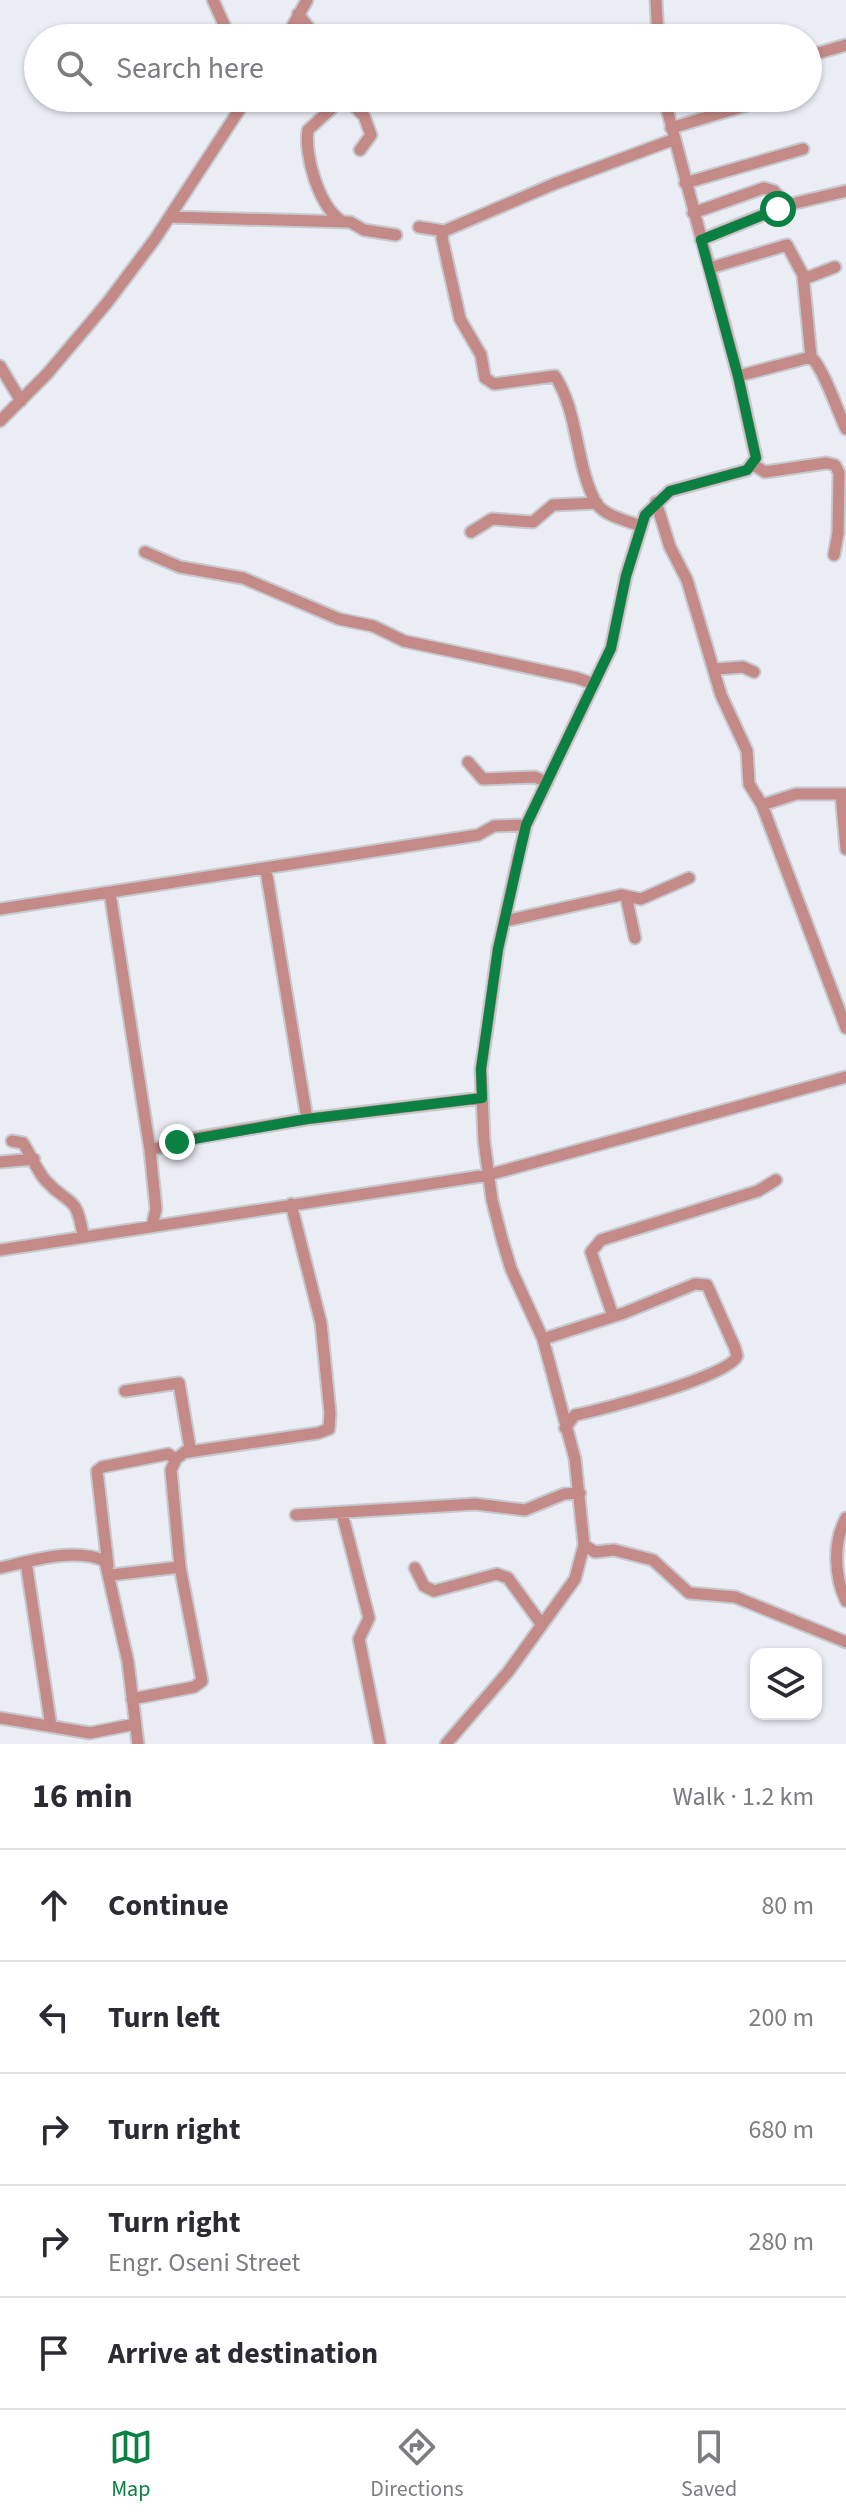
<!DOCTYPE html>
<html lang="en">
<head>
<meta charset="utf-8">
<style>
	body { margin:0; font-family:"Source Sans 3",sans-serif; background:#f7f7f7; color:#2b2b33 }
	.controls { position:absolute; right:24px; bottom:24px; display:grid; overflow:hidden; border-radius:16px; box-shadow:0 2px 6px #0004 }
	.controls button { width:72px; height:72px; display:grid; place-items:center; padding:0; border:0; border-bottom:2px solid #e1e1e2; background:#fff; color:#2b2b33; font:40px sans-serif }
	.stop { position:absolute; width:24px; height:24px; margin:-18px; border:6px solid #0b8043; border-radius:50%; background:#fff }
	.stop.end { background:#0b8043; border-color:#fff; box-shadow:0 2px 8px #0008 }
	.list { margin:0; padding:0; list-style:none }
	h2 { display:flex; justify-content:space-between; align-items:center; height:104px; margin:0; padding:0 32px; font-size:34px }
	h2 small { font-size:26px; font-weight:400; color:#7c7c81 }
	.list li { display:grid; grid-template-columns:52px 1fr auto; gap:24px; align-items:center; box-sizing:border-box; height:112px; padding:0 32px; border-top:2px solid #e1e1e2 }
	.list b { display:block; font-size:30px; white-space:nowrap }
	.list p { margin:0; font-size:26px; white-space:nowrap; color:#7c7c81 }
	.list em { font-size:26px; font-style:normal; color:#7c7c81 }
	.icon { flex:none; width:44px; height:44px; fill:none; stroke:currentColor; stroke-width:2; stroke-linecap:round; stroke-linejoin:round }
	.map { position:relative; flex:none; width:846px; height:1744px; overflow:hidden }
	.search { position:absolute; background:#fff; box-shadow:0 2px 6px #0004; left:24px; right:24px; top:24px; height:88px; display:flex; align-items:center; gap:20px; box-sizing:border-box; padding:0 28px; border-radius:44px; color:#7c7c81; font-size:30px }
	.sheet { height:664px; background:#fff }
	nav { display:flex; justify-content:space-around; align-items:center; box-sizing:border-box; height:112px; border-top:2px solid #e1e1e2; background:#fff; font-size:22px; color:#7c7c81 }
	nav a { display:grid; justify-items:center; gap:4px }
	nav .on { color:#0b8043 }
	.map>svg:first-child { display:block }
</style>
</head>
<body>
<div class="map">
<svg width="846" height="1744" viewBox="0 0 846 1744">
	<rect width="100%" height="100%" fill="#eaedf4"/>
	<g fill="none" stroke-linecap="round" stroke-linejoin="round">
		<g stroke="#c7c9cf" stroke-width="15">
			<path id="minor" d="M213,0L230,38
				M656,0L658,38
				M298,14L317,38
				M286,38L307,0
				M808,56L846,45
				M337,98L331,109L308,130C304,155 319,208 343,222
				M346,98L364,116L371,135L360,150
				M671,128L771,98
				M685,183L803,149
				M693,213L764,188L774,191L787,205
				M170,217L350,222L364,230L396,235
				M419,227L444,231L554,184L675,139
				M444,231L442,238L460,319L481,355L485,378L494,384L555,376C579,413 575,464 596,503C604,516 628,521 641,526
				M701,240L787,205L846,191
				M710,268L787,245L803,275L809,277L835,267
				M803,275L811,357
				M0,366L21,401
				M738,376L811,357C824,369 837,410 846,429
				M0,421L47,374L107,303L155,239L247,98
				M752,464L765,472L826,463L835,465L839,473L838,533L834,555
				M656,502L670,547L687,580L721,695L747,751L749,784L762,805L846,1028
				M471,532L492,519L533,522L553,505L597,503
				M145,552L180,567L243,578L339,619L373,626L404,641L577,678L594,684
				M716,669L743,667L754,672
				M468,762L483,779L535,777L547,782
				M841,794L846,849
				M762,805L796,794H846
				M266,870L307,1119
				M110,893L150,1150L156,1209L152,1226
				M626,896L635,938
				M0,909L478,835L494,826L526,825
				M505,921L621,895L641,899L689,878
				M12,1141L23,1143C31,1155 37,1171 46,1181C70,1207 76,1193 83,1235
				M150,1150L195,1138L307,1119L482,1098
				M0,1162L34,1159
				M0,1250L488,1175L846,1077
				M613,1316L591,1252L601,1240L758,1191L776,1180
				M543,1339L624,1313L695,1284L707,1285L735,1348L737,1356C731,1376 601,1410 575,1415L565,1428
				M188,1452L318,1433L329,1429L330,1413L321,1323L291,1204
				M342,1513L369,1618L359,1639L380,1744
				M296,1515L475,1504L525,1510L564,1494L580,1493
				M846,1518C833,1542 834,1576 846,1601
				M584,1545L595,1552L614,1550L653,1560L689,1593L735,1597L846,1642
				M26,1562L51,1726
				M108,1566L97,1471L102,1467L168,1454L176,1459
				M0,1568C30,1561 75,1547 105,1561L128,1662L138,1744
				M415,1568L424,1586L434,1591L497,1574L508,1578L542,1625
				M111,1575L180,1567L171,1470L176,1459L190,1448L179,1383L125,1391
				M132,1699L194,1687L202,1681L180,1567
				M0,1718L90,1733L135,1724
				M446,1744L508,1672L575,1579L584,1545L575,1459L543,1339L511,1269L502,1239L492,1200L484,1141L481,1069L486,1035L498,949L518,859L526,825L611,648L626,576L645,515L670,491L747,470L756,458L738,376L664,98"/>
		</g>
		<use href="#minor" stroke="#c48a88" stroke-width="11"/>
	</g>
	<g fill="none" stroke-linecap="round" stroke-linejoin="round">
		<path stroke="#0b8043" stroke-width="10" d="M177,1142L307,1119L482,1098L481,1069L498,949L526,825L611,648L626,576L645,515L670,491L747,470L756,458L738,376L701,240L778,209"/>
	</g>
</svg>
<div class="controls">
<button><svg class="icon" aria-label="layers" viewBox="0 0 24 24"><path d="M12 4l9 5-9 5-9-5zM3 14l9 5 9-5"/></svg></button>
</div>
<div class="stop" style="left:778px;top:209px"></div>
<div class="stop end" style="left:177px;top:1142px"></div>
<div class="search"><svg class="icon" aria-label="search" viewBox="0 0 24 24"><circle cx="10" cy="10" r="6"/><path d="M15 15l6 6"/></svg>Search here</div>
</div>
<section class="sheet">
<h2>16 min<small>Walk · 1.2 km</small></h2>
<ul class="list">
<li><svg class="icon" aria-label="ahead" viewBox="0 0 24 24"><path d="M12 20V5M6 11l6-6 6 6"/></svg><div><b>Continue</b></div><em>80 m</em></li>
<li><svg class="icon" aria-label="left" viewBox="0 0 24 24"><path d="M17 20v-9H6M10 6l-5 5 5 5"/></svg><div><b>Turn left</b></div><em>200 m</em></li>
<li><svg class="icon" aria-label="right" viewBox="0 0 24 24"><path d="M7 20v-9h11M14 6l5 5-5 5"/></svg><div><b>Turn right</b></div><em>680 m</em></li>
<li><svg class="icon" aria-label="right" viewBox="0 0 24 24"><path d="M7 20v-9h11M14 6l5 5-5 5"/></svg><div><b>Turn right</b><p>Engr. Oseni Street</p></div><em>280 m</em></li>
<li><svg class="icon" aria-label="arrive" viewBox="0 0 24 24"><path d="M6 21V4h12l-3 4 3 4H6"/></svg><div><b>Arrive at destination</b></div></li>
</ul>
</section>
<nav>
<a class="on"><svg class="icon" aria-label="map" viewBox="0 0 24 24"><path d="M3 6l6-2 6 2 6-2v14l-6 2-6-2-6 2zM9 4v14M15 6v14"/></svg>Map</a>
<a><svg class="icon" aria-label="directions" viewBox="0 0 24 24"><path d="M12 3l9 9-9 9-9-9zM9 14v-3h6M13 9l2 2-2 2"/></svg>Directions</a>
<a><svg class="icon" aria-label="saved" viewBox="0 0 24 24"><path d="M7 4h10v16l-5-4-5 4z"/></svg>Saved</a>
</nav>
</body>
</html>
